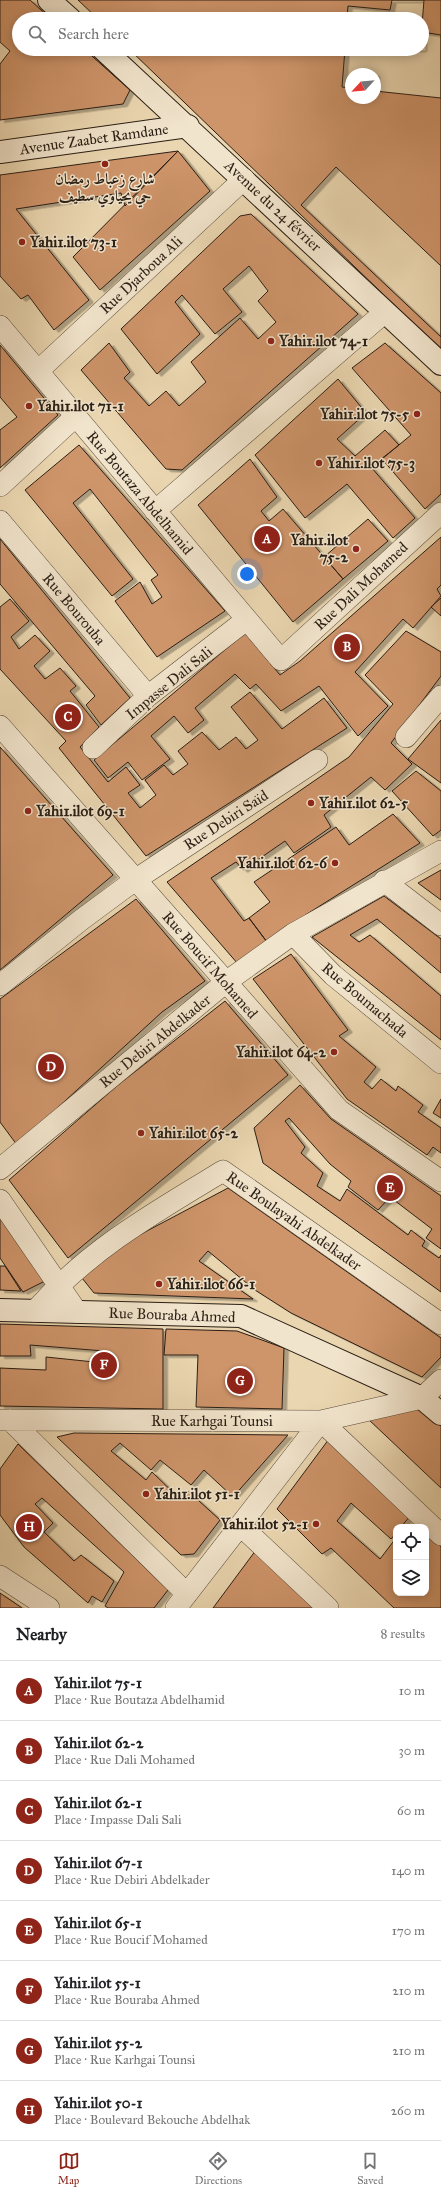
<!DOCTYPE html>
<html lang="en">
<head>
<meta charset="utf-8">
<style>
	body { margin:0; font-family:"IM FELL Great Primer",Amiri,serif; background:#f6f6f6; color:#202124 }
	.controls { position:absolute; right:12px; bottom:12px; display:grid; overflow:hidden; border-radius:8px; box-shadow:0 2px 10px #0003 }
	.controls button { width:36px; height:36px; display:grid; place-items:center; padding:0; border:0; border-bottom:1px solid #e0e0e0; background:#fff; color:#202124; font:20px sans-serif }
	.compass { position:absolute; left:345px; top:68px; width:36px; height:36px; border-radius:50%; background:#fff; box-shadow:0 2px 10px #0003; rotate:244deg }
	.you { position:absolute; left:247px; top:574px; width:14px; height:14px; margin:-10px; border:3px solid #fff; border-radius:50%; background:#1a73e8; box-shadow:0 0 0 6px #1a73e833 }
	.badge { display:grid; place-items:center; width:26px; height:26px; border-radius:50%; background:#8f2418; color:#fff; font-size:13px; font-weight:700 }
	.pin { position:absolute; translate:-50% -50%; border:2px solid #fff; box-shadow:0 1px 4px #0006 }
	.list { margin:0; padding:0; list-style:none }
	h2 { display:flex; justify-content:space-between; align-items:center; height:52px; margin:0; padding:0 16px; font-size:17px }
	h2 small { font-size:13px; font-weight:400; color:#757577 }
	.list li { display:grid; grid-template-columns:26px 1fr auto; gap:12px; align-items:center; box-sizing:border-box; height:60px; padding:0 16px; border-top:1px solid #e0e0e0 }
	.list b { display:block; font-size:15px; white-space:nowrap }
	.list p { margin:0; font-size:13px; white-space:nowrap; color:#757577 }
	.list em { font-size:13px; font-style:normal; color:#757577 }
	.icon { flex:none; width:22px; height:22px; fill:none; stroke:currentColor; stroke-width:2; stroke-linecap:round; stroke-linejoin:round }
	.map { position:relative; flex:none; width:441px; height:1608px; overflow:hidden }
	.search { position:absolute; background:#fff; box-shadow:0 2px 10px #0003; left:12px; right:12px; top:12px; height:44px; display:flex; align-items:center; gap:10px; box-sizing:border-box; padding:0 14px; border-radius:22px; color:#757577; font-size:15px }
	.sheet { height:532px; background:#fff }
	nav { display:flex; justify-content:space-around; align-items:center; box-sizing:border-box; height:56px; border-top:1px solid #e0e0e0; background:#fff; font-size:11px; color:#757577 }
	nav a { display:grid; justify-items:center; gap:2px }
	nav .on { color:#8f2418 }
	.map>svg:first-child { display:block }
</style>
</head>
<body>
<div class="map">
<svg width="441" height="1608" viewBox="0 0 441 1608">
	<defs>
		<filter id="shadow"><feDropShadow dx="4.5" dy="2.5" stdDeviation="0" flood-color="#0004"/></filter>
	</defs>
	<rect width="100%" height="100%" fill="#ead6b0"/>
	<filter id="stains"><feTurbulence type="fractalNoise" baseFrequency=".005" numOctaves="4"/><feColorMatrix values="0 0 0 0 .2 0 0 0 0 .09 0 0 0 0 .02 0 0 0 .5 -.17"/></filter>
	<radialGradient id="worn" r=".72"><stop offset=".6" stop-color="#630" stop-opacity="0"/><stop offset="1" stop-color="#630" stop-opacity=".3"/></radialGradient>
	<path fill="#ce946b" stroke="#2a1e14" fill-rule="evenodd" filter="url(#shadow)" d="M0,0H30L51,19H19V49H84L130,90L123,104L0,120V64L10,51L0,42Z
		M78,0H441V350L129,49H422V19H98ZM351,74H375V98H351Z
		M392,0H424L422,25V19H347L348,6L390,10Z
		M422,32L441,35V98L375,91V74H351V88L342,87L345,49H422Z
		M178,151L125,206L121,193L16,209L89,300L54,330L28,295L21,299L0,276V175Z
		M178,151L210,191L100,290L73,257Z
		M336,167L441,266V337L301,205Z
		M251,214L358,314L182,470L166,469L81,370L109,343L130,372L124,378L149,406L166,391L179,406L206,382L191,362L240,318L258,339L276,322L258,301L268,291L249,266L223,289L242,312L215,334L182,295L175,302L200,334L157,374L121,329L240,216Z
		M385,343L441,393V494L425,509L382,459L411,435L352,368Z
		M0,345L58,415L0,468V430L17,417L0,397Z
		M338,379L366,413L337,439L355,456L385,430L399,445L371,467L415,518L393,538L347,484L305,518L255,455Z
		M79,445L225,611L157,657L115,601L140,582L152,604L162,597L151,580L158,575L90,489L73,503L133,579L112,596L25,490Z
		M250,459L277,497L261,511L269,521L283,509L343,579L293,622L198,505Z
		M368,519L388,541L343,579L324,557Z
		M441,537V585L437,589L441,596L413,628L403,619L355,672L388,706L358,736L319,686L281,711L256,684L250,689L235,674L195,708L204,720L188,733L174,716L151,736L170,759L142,780L128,762L108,778L94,760L245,633L280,675L300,661Z
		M0,539L130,698L101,725L86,705L95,696L0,584Z
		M441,598V616L431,607Z
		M10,599L29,621L11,637L19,649L35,635L50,651L34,666L45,679L60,668L76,686L70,691L99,727L80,747L108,782L126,767L140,785L128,793L140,808L156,795L145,780L164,765L173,775L188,764L178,751L202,732L219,750L236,737L246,749L258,740L231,707L250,692L282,729L324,698L347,728L146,856L59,748L66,741L0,669V607Z
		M406,631L441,652V676L391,743L412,764L385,790L371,777L324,815L331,827L294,853L285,841L243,870L236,862L211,878L244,921L249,918L267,942L238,964L167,882L349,757L393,704L365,675Z
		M441,720V783L408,759Z
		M0,747L113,875L0,970Z
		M416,771L441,791V830L433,836L392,791Z
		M393,814L420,843L307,914L267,942L249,918L270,902L254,882L336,827L349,845Z
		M441,870V900L418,883Z
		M384,896L441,939V973L377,919L350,935L359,942L370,935L441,996V1040L312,937Z
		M136,899L205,981L162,1012L17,1145L0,1122V999Z
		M291,954L348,1030L339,1036L376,1067L364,1082L372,1089L381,1079L396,1091L398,1086L423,1105L418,1112L441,1128V1153L433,1147L427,1155L347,1099L253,979Z
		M225,1001L288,1075L68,1258L9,1180L118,1085Z
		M300,1085L331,1119L441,1196V1249L426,1238L432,1229L390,1197L378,1210L348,1187L351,1181L330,1164L289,1118L285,1121L305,1147L301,1153L323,1173L317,1186L340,1201L347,1189L408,1235L411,1230L425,1241L422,1246L439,1258L441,1255V1292L263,1163L254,1128Z
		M441,1099V1118L433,1113Z
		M228,1188L441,1338V1357L422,1377L291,1313L255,1290L208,1251L199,1261L253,1299L94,1293L82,1278L128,1241Z
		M0,1214L45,1281L23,1292L0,1258Z
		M0,1266H5L21,1291L0,1290Z
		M0,1324L163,1329V1409L0,1406V1368L46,1370V1357L104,1363V1351L30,1345L31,1356H0Z
		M166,1329L237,1331L284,1348L282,1409L196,1407L198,1355H164Z
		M421,1405L441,1422V1488L367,1418Z
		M74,1433L288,1435L233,1497L204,1470L191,1485L160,1460L151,1470L120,1443L111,1451L146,1480L152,1472L181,1500L188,1491L220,1520L194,1554L181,1555L57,1437Z
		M329,1439L410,1516L401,1527H396V1533L391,1539L351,1503L337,1521L380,1559L396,1538V1593H426V1532L441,1547V1608H394L331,1548L322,1554L277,1509Z
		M18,1444L168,1590L154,1608H108L105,1606L124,1572L42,1498L35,1504L53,1523L44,1532L74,1561L81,1555L114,1581L102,1602L92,1596L88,1603L24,1547L0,1515V1469Z
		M256,1550L321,1608H213Z
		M0,1593L22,1608H0Z"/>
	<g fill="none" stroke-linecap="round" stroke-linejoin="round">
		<g stroke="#5a4c3b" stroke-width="22">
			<path id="street" d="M0,326L281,660L441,513
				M38,371L244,179
				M0,486L76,416
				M155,511L385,312
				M0,521L148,696
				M0,726L339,1110L441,1181
				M406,737L441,696
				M93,748L148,696L246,620
				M384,881L441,925
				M293,934L333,975L441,1063
				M0,985L81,920L135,880L317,760
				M0,1169L226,982L293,934L441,851
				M0,1200L77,1312
				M35,1311C88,1250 155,1212 223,1171L441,1324
				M0,1420L321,1421L422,1398L441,1380
				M10,1420L187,1594
				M240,1525L328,1608
				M0,1576L49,1608
				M176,1608L321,1421L441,1535"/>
		</g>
		<g stroke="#2a1e14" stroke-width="24">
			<path id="secondary" d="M49,0L70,19
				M103,49L441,364
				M0,152L188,126
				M0,1310L241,1316L422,1398L441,1414"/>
		</g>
		<use href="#street" stroke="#f1e4cc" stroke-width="21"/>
		<use href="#secondary" stroke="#f1e4cc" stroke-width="22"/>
	</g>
	<g fill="#8f2418" stroke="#f1e4cc" stroke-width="1.5">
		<circle cx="105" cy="164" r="4"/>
		<circle cx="22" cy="242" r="4"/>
		<circle cx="271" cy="341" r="4"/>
		<circle cx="29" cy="406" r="4"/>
		<circle cx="417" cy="414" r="4"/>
		<circle cx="319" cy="463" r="4"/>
		<circle cx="356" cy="549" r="4"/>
		<circle cx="311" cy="803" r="4"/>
		<circle cx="28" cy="811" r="4"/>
		<circle cx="335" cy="863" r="4"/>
		<circle cx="334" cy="1052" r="4"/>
		<circle cx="141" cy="1133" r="4"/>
		<circle cx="159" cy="1284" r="4"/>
		<circle cx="146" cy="1494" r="4"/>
		<circle cx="316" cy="1524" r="4"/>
	</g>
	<g text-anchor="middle" stroke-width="3" stroke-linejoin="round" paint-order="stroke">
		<g font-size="15" fill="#2a1e14" stroke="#f1e4cc">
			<text transform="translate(94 139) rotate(-8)" y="5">Avenue Zaabet Ramdane</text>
			<text transform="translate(273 206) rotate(43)" y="5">Avenue du 24 février</text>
			<text transform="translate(141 275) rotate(-43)" y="5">Rue Djarboua Ali</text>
			<text transform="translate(140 493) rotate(50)" y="5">Rue Boutaza Abdelhamid</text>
			<text transform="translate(361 586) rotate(-43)" y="5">Rue Dali Mohamed</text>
			<text transform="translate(74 609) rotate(50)" y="5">Rue Bourouba</text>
			<text transform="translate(169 683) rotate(-39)" y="5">Impasse Dali Sali</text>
			<text transform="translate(226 820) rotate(-33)" y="5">Rue Debiri Saïd</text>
			<text transform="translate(210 965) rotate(49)" y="5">Rue Boucif Mohamed</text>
			<text transform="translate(365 1000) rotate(40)" y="5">Rue Boumachada</text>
			<text transform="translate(155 1041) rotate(-39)" y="5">Rue Debiri Abdelkader</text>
			<text transform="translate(294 1221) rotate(35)" y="5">Rue Boulayahi Abdelkader</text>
			<text transform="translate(172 1315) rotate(2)" y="5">Rue Bouraba Ahmed</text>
			<text x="212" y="1426">Rue Karhgai Tounsi</text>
		</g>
		<g font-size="15" font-weight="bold" fill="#2a1e14" stroke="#f1e4cc" text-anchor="start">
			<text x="105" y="184" text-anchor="middle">شارع زعباط رمضان<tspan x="105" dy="17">حي يحياوي سطيف</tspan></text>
			<text x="30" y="247">Yahi1.ilot 73-1</text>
			<text x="279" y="346">Yahi1.ilot 74-1</text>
			<text x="37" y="411">Yahi1.ilot 71-1</text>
			<text x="409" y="419" text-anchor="end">Yahi1.ilot 75-5</text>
			<text x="327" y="468">Yahi1.ilot 75-3</text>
			<text x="348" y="545" text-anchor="end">Yahi1.ilot<tspan x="348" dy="17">75-2</tspan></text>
			<text x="319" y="808">Yahi1.ilot 62-5</text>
			<text x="36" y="816">Yahi1.ilot 69-1</text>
			<text x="327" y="868" text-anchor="end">Yahi1.ilot 62-6</text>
			<text x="326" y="1057" text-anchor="end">Yahi1.ilot 64-2</text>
			<text x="149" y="1138">Yahi1.ilot 65-2</text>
			<text x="167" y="1289">Yahi1.ilot 66-1</text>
			<text x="154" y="1499">Yahi1.ilot 51-1</text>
			<text x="308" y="1529" text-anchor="end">Yahi1.ilot 52-1</text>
		</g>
	</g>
	<rect width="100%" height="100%" filter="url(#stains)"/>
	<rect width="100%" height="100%" fill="url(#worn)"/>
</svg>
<div class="controls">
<button><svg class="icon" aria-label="locate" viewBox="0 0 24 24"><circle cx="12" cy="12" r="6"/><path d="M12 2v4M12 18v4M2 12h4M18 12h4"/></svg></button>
<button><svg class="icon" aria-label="layers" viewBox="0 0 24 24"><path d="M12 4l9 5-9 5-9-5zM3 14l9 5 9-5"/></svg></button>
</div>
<svg class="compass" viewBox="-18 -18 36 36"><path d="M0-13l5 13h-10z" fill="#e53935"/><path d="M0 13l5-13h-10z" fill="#757577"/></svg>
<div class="you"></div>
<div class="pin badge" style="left:267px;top:539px">A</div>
<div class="pin badge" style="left:347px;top:647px">B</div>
<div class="pin badge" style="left:68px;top:717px">C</div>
<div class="pin badge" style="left:51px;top:1067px">D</div>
<div class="pin badge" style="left:390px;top:1188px">E</div>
<div class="pin badge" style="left:104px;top:1365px">F</div>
<div class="pin badge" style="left:240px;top:1381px">G</div>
<div class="pin badge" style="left:29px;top:1527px">H</div>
<div class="search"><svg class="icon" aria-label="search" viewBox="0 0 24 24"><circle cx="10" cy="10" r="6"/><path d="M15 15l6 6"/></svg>Search here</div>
</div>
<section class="sheet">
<h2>Nearby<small>8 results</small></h2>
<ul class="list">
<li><span class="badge">A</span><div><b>Yahi1.ilot 75-1</b><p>Place · Rue Boutaza Abdelhamid</p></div><em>10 m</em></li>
<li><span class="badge">B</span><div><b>Yahi1.ilot 62-2</b><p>Place · Rue Dali Mohamed</p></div><em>30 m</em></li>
<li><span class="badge">C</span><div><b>Yahi1.ilot 62-1</b><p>Place · Impasse Dali Sali</p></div><em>60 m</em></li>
<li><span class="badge">D</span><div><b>Yahi1.ilot 67-1</b><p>Place · Rue Debiri Abdelkader</p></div><em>140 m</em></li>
<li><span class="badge">E</span><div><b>Yahi1.ilot 65-1</b><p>Place · Rue Boucif Mohamed</p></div><em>170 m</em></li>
<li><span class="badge">F</span><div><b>Yahi1.ilot 55-1</b><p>Place · Rue Bouraba Ahmed</p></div><em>210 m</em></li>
<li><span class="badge">G</span><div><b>Yahi1.ilot 55-2</b><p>Place · Rue Karhgai Tounsi</p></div><em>210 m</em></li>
<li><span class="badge">H</span><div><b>Yahi1.ilot 50-1</b><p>Place · Boulevard Bekouche Abdelhak</p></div><em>260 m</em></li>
</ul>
</section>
<nav>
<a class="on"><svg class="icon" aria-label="map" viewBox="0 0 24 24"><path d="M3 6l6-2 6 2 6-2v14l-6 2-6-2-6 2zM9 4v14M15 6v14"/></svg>Map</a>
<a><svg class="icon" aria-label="directions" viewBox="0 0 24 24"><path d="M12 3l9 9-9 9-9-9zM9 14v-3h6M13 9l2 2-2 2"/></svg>Directions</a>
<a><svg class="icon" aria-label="saved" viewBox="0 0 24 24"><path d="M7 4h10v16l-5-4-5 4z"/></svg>Saved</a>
</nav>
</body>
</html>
